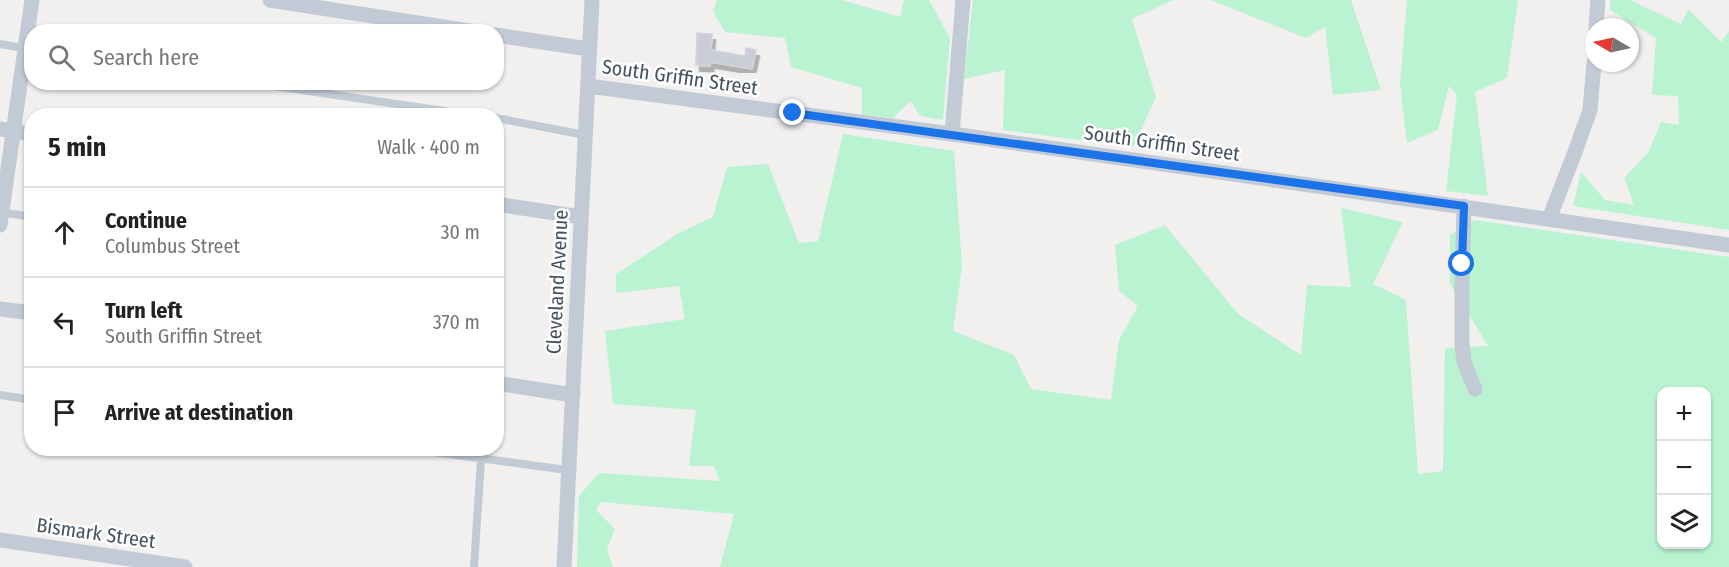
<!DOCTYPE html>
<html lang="en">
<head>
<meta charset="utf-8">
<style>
	body { margin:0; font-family:"Fira Sans Condensed",sans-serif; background:#f2f2f2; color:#222 }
	.controls { position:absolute; right:18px; bottom:18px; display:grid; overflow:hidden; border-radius:12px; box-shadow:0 2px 4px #0004 }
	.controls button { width:54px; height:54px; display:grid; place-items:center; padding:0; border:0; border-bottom:2px solid #e0e0e0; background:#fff; color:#222; font:30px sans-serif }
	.compass { position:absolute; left:1585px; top:18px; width:54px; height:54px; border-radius:50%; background:#fff; box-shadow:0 2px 4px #0004; rotate:279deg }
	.stop { position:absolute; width:18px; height:18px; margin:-14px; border:4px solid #1a73e8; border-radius:50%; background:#fff }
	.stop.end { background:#1a73e8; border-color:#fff; box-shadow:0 2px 6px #0008 }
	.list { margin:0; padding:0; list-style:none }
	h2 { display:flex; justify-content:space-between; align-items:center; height:78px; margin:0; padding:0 24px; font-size:26px }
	h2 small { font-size:20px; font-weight:400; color:#767676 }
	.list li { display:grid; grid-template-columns:39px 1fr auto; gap:18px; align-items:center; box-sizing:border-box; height:90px; padding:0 24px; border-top:2px solid #e0e0e0 }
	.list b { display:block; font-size:22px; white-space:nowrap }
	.list p { margin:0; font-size:20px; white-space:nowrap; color:#767676 }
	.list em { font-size:20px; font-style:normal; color:#767676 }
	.icon { flex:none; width:33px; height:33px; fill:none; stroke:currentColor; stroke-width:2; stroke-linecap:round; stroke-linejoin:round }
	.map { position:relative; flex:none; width:1729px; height:567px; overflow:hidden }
	.search { position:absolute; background:#fff; box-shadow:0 2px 4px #0004; left:24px; top:24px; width:480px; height:66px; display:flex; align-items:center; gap:15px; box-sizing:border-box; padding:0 21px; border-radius:24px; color:#767676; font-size:22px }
	.panel { position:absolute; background:#fff; box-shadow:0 2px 4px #0004; left:24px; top:108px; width:480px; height:348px; border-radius:24px }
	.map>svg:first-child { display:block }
</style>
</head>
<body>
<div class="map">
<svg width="1729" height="567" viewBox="0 0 1729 567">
	<defs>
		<filter id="shadow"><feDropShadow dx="3.5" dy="6" stdDeviation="0" flood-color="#0004"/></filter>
	</defs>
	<rect width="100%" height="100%" fill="#f2efef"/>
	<path fill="#b9f3d2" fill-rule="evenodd" d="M717,0H842L900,17L904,0H929L950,38L943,120L920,116L911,101L893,118L862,114V88L791,67L785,38L725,32L713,11Z
		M973,0H1173L1132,19L1156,97L1133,147L1003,130L1005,70L964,79Z
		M1211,0H1351L1381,90L1333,95L1325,27L1306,38Z
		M1407,0H1518L1507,78L1475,92L1488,196L1446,191L1457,95L1449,86L1438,130L1407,143L1400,84Z
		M1610,0H1630L1681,24L1688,9L1721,42L1729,31V230L1573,206L1581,172L1605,200L1634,205L1624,178L1648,153L1661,122L1679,125L1678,96L1652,95L1656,38L1610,10Z
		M843,134L954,151L962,267L953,331L1014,355L1031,389L1111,400L1119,340L1138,306L1119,291L1115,245L1165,225L1238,314L1301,355L1307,285L1351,287L1341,208L1403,222L1373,284L1406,300L1418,474L1443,471L1445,348L1488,346L1450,284V235L1475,220L1729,257V567H720L734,514L601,502L596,510L615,529L607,549L613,567H577L579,496L599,473L720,481L714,466H689L696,410L613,404L605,331L685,319L679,286L616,293V274L679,233L713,217L727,167L768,164L799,243L818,241ZM1662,392H1706V544H1662Z"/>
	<path fill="#cacdd5" stroke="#d2d4db" stroke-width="1.5" filter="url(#shadow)" d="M697,33L712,34L711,50L745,56L746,48L756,50L752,69L711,62L710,66L696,65Z"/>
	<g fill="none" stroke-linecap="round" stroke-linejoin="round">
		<path stroke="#c1cad5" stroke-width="8" d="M0,44L28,49
			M247,82L478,116
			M496,118L585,135
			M0,212L32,217
			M0,395L32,400
			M404,448L567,470
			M474,567L481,459"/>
		<path stroke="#c1cad5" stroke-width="15" d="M270,0L476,32
			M1596,27L1598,0
			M496,35L589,49
			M588,86L952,134L1729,245
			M0,129L32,134
			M952,134L963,0
			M496,204L581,217
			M1464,206L1462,283V344L1464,362L1475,389
			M1549,219L1575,152L1590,110L1594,63
			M0,225L32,0
			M0,309L32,313
			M496,383L573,395
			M0,540L185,567
			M564,567L592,0"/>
	</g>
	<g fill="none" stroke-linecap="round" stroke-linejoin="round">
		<path stroke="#1a73e8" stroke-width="8" d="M793,113L1464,206L1462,264"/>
	</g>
	<g text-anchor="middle" stroke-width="5" stroke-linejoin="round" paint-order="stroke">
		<g font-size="20" fill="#45515e" stroke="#fff">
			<text transform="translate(680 77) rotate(8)" y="7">South Griffin Street</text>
			<text transform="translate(1162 143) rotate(8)" y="7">South Griffin Street</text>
			<text transform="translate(557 282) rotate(-87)" y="7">Cleveland Avenue</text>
			<text transform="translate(96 533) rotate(8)" y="7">Bismark Street</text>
		</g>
	</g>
</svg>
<div class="controls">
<button>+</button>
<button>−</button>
<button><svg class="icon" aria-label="layers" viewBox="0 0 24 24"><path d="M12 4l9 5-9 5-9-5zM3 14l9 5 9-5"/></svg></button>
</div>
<svg class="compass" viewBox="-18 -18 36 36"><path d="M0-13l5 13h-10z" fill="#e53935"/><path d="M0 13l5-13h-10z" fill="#767676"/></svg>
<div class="stop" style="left:1462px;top:264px"></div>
<div class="stop end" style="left:793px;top:113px"></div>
<div class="search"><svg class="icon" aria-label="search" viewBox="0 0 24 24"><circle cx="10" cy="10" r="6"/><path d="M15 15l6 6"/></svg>Search here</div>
<section class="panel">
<h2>5 min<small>Walk · 400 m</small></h2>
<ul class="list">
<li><svg class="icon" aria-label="ahead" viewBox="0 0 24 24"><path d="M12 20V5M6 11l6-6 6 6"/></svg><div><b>Continue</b><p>Columbus Street</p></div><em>30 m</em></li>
<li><svg class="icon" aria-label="left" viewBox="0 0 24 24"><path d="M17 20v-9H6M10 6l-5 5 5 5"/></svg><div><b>Turn left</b><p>South Griffin Street</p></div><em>370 m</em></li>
<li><svg class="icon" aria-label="arrive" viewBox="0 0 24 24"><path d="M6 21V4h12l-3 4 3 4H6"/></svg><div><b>Arrive at destination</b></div></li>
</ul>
</section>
</div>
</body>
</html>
